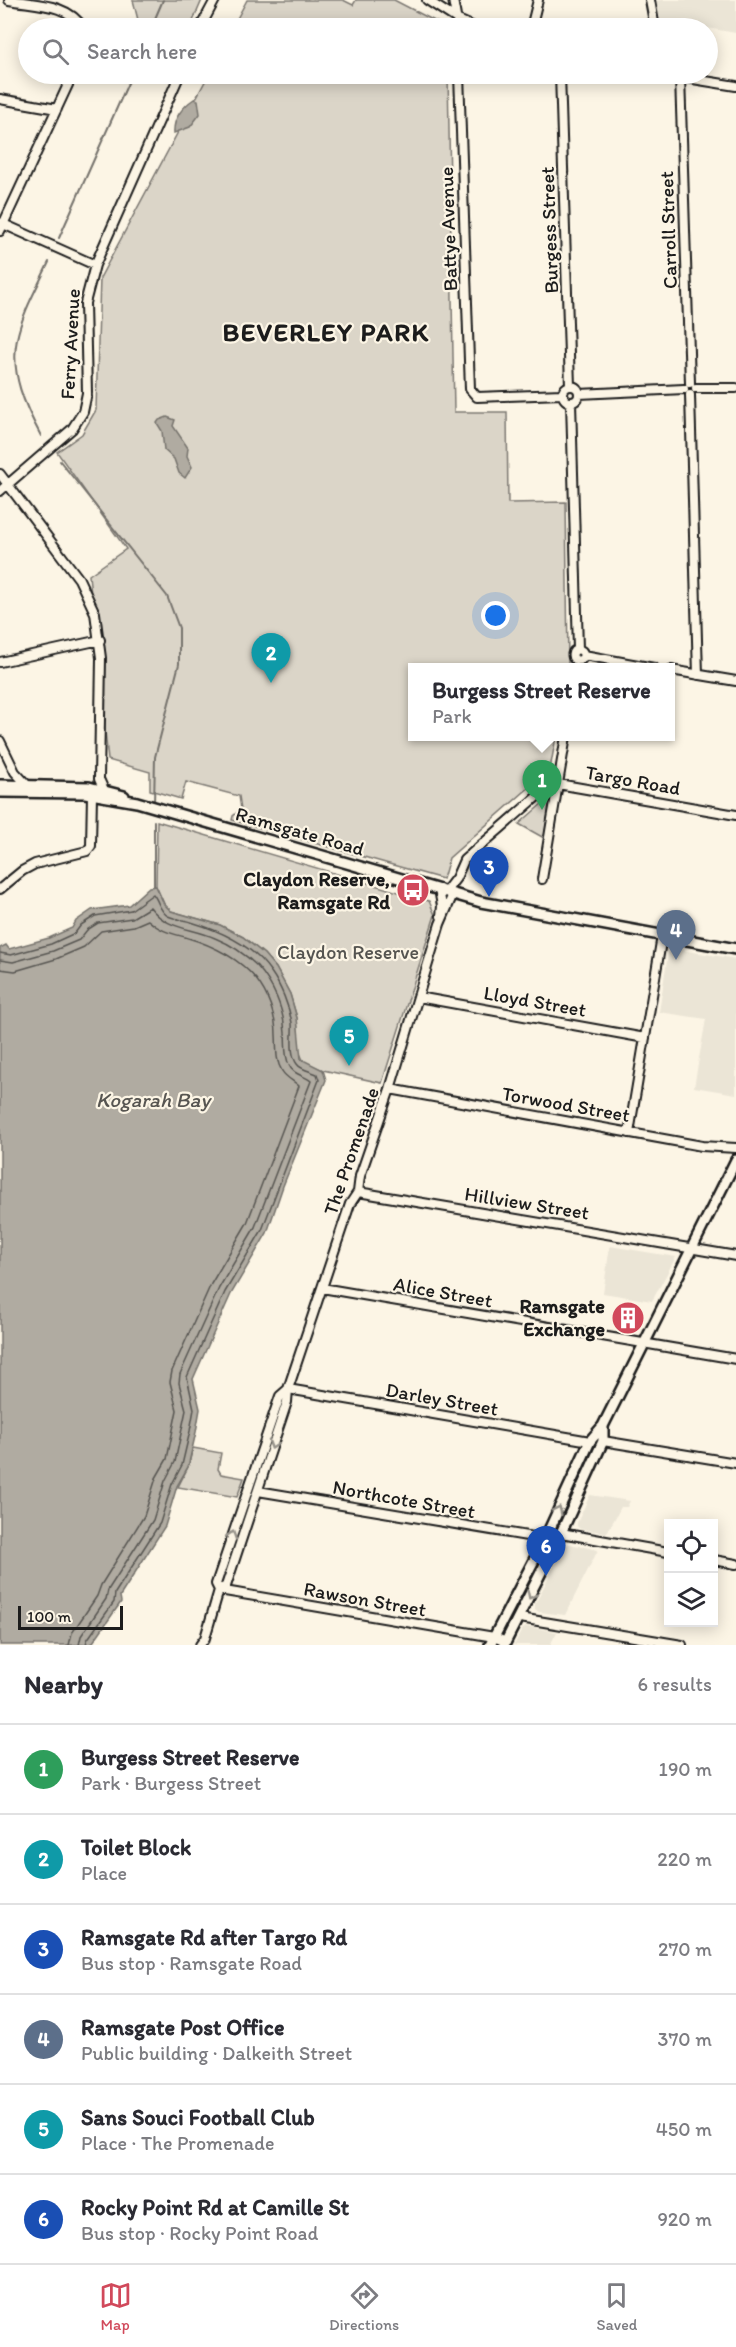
<!DOCTYPE html>
<html lang="en">
<head>
<meta charset="utf-8">
<style>
	body { margin:0; font-family:Itim,sans-serif; background:#f2f2f3; color:#2b2b33 }
	.controls { position:absolute; right:18px; bottom:18px; display:grid; overflow:hidden; border-radius:0px; box-shadow:0 3px 15px #0003 }
	.controls button { width:54px; height:54px; display:grid; place-items:center; padding:0; border:0; border-bottom:2px solid #e1e1e2; background:#fff; color:#2b2b33; font:30px sans-serif }
	.scale { position:absolute; left:18px; bottom:15px; width:105px; box-sizing:border-box; padding-left:6px; border:3px solid #1c1c1c; border-top:0; font-size:16px; line-height:21px; white-space:nowrap; color:#1c1c1c; -webkit-text-stroke:4px #fcf5e5; paint-order:stroke }
	.you { position:absolute; left:496px; top:616px; width:21px; height:21px; margin:-15px; border:4px solid #fff; border-radius:50%; background:#1a73e8; box-shadow:0 0 0 9px #1a73e833 }
	.badge { display:grid; place-items:center; width:39px; height:39px; border-radius:50%; background:#d1495b; color:#fff; font-size:20px; font-weight:700 }
	.pin { position:absolute; translate:-50% -50px; filter:drop-shadow(0 2px 3px #0008) }
	.pin::after { content:''; position:absolute; top:32px; width:21px; height:18px; background:inherit; clip-path:polygon(0 0,100% 0,50% 100%) }
	.popup { position:absolute; left:408px; top:663px; width:267px; height:78px; box-sizing:border-box; display:grid; place-content:center; border-radius:0px; background:#fff; filter:drop-shadow(0 2px 4px #0005); font-size:20px; white-space:nowrap; color:#7c7c81 }
	.popup b { font-size:22px; color:#2b2b33 }
	.popup::after { content:''; position:absolute; left:50%; top:100%; margin-left:-12px; border:12px solid transparent; border-top-color:#fff }
	.list { margin:0; padding:0; list-style:none }
	h2 { display:flex; justify-content:space-between; align-items:center; height:78px; margin:0; padding:0 24px; font-size:26px }
	h2 small { font-size:20px; font-weight:400; color:#7c7c81 }
	.list li { display:grid; grid-template-columns:39px 1fr auto; gap:18px; align-items:center; box-sizing:border-box; height:90px; padding:0 24px; border-top:2px solid #e1e1e2 }
	.list b { display:block; font-size:22px; white-space:nowrap }
	.list p { margin:0; font-size:20px; white-space:nowrap; color:#7c7c81 }
	.list em { font-size:20px; font-style:normal; color:#7c7c81 }
	.icon { flex:none; width:33px; height:33px; fill:none; stroke:currentColor; stroke-width:2; stroke-linecap:round; stroke-linejoin:round }
	.map { position:relative; flex:none; width:736px; height:1645px; overflow:hidden }
	.search { position:absolute; background:#fff; box-shadow:0 3px 15px #0003; left:18px; right:18px; top:18px; height:66px; display:flex; align-items:center; gap:15px; box-sizing:border-box; padding:0 21px; border-radius:33px; color:#7c7c81; font-size:22px }
	.sheet { height:618px; background:#fff }
	nav { display:flex; justify-content:space-around; align-items:center; box-sizing:border-box; height:84px; border-top:2px solid #e1e1e2; background:#fff; font-size:16px; color:#7c7c81 }
	nav a { display:grid; justify-items:center; gap:3px }
	nav .on { color:#d1495b }
	.map>svg:first-child { display:block }
</style>
</head>
<body>
<div class="map">
<svg width="736" height="1645" viewBox="0 0 736 1645">
	<rect width="100%" height="100%" fill="#fcf5e5"/>
	<filter id="ink" filterUnits="userSpaceOnUse"><feTurbulence type="fractalNoise" baseFrequency=".0167" numOctaves="2"/><feDisplacementMap in="SourceGraphic" scale="12" xChannelSelector="R" yChannelSelector="G"/><feConvolveMatrix kernelMatrix="1 2 1 2 8 2 1 2 1" color-interpolation-filters="sRGB"/></filter>
	<g filter="url(#ink)">
		<path fill="#ebe5d6" d="M661,0H736V33L701,27L700,24L679,28H662L656,1Z
			M669,948L736,959V1094L694,1087L706,1019L659,1012Z
			M610,1246L676,1257L652,1301L603,1293Z
			M590,1495L630,1501L627,1507H621L607,1533L580,1529L577,1526V1523Z
			M570,1544L598,1550L565,1615L539,1612L535,1609V1604L565,1545Z
			M526,1627H530L557,1632L550,1645H514L522,1630Z"/>
		<path fill="#dbd5c8" stroke="#7c7872" stroke-width="1.5" d="M133,0H202L190,28H140Z
			M247,0H343L353,5L356,0H394L448,28H232Z
			M209,74H448L454,412H507L508,503L566,502L568,665V668H413V736L556,737L550,769L449,858L443,879L232,820L233,816L241,809L239,796L186,782L181,799L150,790V772L108,760L89,575L126,549L57,452L82,434L96,410L100,278Z
			M551,796L544,838L519,824Z
			M157,821L429,901L435,915L382,1083L323,1070L304,1062L299,1051L297,1018L290,994L276,968L264,954L243,937L220,925L171,911L164,904L156,886Z
			M193,1448L221,1453L218,1469L221,1474L244,1478L237,1497L178,1487L188,1467Z"/>
		<path fill="#b0aba1" stroke="#75726c" stroke-width="1.5" d="M194,99L198,100L200,114L190,127L174,133C173,119 182,107 194,99Z
			M167,417L175,420L173,426L188,448L187,456L192,467L185,478L179,473L174,459L164,450L162,431L157,423L159,420Z
			M156,886L164,904L171,911L220,925L243,937L264,954L276,968L290,994L297,1018L301,1059L323,1070L326,1080L283,1186L267,1233L231,1294L193,1379L200,1409L196,1432L188,1467L177,1486L165,1526L120,1596L121,1602L91,1645H0V948L6,945L9,949L49,938L72,928L76,921L92,910L129,905L149,887Z"/>
		<g fill="none" stroke-linecap="round" stroke-linejoin="round">
			<path stroke="#575551" stroke-width="1.5" d="M0,953L11,955L51,944L75,933L81,925L95,916L131,910L153,894C159,901 159,911 168,916C175,919 184,920 191,922C221,931 253,945 271,972C281,986 289,1006 292,1023C293,1035 289,1053 297,1064C301,1070 311,1071 317,1074L319,1080L262,1230L225,1292L187,1377L194,1409L190,1431L182,1465L172,1484L160,1523L115,1593L114,1602L87,1640L86,1645
				M0,960L13,962L53,951L79,940L87,930L98,923L132,918L150,907C167,930 190,927 215,938C230,944 245,954 257,966C273,984 284,1009 285,1033C286,1044 284,1055 289,1065C293,1075 304,1075 311,1081L255,1227L219,1288L180,1374L179,1383L186,1410L175,1462L165,1481L153,1520L108,1590L106,1599L81,1636L79,1645
				M0,969L15,971L56,959L84,947L101,931L134,926L148,920C160,931 170,933 185,937C212,945 238,957 256,979C268,994 276,1016 276,1035C277,1048 275,1060 282,1071C286,1078 294,1081 299,1086L247,1223L211,1284L172,1371L170,1382L177,1410L167,1459L156,1478L144,1516L101,1585L97,1596L72,1633L69,1645"/>
			<path stroke="#75726c" stroke-width="2" d="M151,28L163,0
				M59,238L132,74
				M41,436C25,406 10,374 17,339C22,313 38,286 49,262
				M60,461L167,596L179,628V664L155,757L154,805
				M154,886V821"/>
			<g stroke="#1c1c1c" stroke-width="12">
				<path id="minor" d="M9,0C35,5 68,3 83,28
					M427,0L458,20L476,28
					M453,0L458,28
					M650,0L655,28
					M200,28L215,0
					M531,28L538,0
					M459,74L470,389L477,397L562,394
					M560,74L570,386
					M662,74L736,86
					M680,77L690,383
					M0,99L57,109
					M1,223L95,265
					M0,231L73,74
					M563 394a8 8 0 1 1 16 0a8 8 0 1 1-16 0Z
					M696,388H736
					M579,394L684,389
					M690,395L698,675
					M571,402L578,649
					M0,474L79,579L95,613L101,658L99,779L104,790
					M0,491L72,429L83,412L87,393L85,303L95,265L180,74
					M572.5 655a5.5 5.5 0 1 1 11 0a5.5 5.5 0 1 1-11 0Z
					M584,655L654,668
					M0,662L100,640
					M671,670L736,681
					M0,741L15,772L28,786
					M542,879L566,736
					M0,889L22,871L35,864L87,851L91,846L92,794
					M439,889L442,906L441,916
					M446,891L456,878L464,860L548,787L558,784L736,815
					M418,997L645,1038
					M390,1089L702,1146L736,1148
					M629,1133L662,936
					M358,1192L736,1256
					M322,1288L736,1359
					M288,1389L590,1441
					M603,1441L736,1463
					M258,1491L545,1539
					M561,1533L668,1552
					M714,1560L736,1564
					M219,1590L226,1586L287,1402L288,1389L350,1204L358,1192L360,1176L390,1089L440,924L453,894
					M219,1590L494,1637L506,1642
					M520,1618L682,1645
					M200,1645L205,1638L219,1590L216,1584L280,1396L288,1389"/>
			</g>
			<g stroke="#1c1c1c" stroke-width="14">
				<path id="major" d="M0,785L89,787L124,796
					M0,792L85,793L137,802L481,902L736,949
					M490,1645L545,1539L590,1441L603,1426L736,1160
					M504,1645L561,1533L603,1441V1426"/>
			</g>
			<use href="#minor" stroke="#fcf5e5" stroke-width="8"/>
			<use href="#major" stroke="#fcf5e5" stroke-width="9"/>
		</g>
		<defs><path id="oneway-chevron" d="M-2-3.5L2.5 0L-2 3.5" fill="none" stroke-width="1.6" stroke-linecap="round" stroke-linejoin="round" transform="scale(1.5)"/></defs>
		<g stroke="#97938b">
			<use href="#oneway-chevron" transform="translate(273 1445) rotate(108)"/>
			<use href="#oneway-chevron" transform="translate(558 1510) rotate(-65)"/>
			<use href="#oneway-chevron" transform="translate(232 1535) rotate(-72)"/>
			<use href="#oneway-chevron" transform="translate(531 1595) rotate(116)"/>
		</g>
	</g>
	<defs>
		<g id="bus-disc" transform="scale(1.725)"><circle r="9.5" fill="#d1495b" stroke="#fcf5e5"/><path d="M-5-6H5V4H4V6H2V4H-2V6H-4V4H-5ZM-3.5-4V0h7V-4ZM-3.5 1.2v1.5H-2V1.2ZM2 1.2v1.5H3.5V1.2Z" fill="#fff"/></g>
		<g id="building-disc" transform="scale(1.725)"><circle r="9.5" fill="#d1495b" stroke="#fcf5e5"/><path d="M-4-6H4V6H1V3H-1V6H-4ZM-2.5-4.3h1.7v1.8h-1.7ZM.8-4.3h1.7v1.8H.8ZM-2.5-1h1.7V.8h-1.7ZM.8-1h1.7V.8H.8Z" fill="#fff"/></g>
	</defs>
	<g fill-rule="evenodd">
		<use href="#bus-disc" x="413" y="890"/>
		<use href="#building-disc" x="628" y="1318"/>
	</g>
	<g text-anchor="middle" stroke-width="4.5" stroke-linejoin="round" paint-order="stroke">
		<g font-size="20" fill="#1c1c1c" stroke="#fcf5e5">
			<text transform="translate(448 229) rotate(-92)" y="7">Battye Avenue</text>
			<text transform="translate(549 230) rotate(-92)" y="7">Burgess Street</text>
			<text transform="translate(668 230) rotate(-92)" y="7">Carroll Street</text>
			<text transform="translate(70 344) rotate(-87)" y="7">Ferry Avenue</text>
			<text transform="translate(633 780) rotate(10)" y="7">Targo Road</text>
			<text transform="translate(300 831) rotate(16)" y="7">Ramsgate Road</text>
			<text transform="translate(535 1001) rotate(10)" y="7">Lloyd Street</text>
			<text transform="translate(566 1104) rotate(10)" y="7">Torwood Street</text>
			<text transform="translate(351 1151) rotate(-71)" y="7">The Promenade</text>
			<text transform="translate(527 1203) rotate(9)" y="7">Hillview Street</text>
			<text transform="translate(443 1292) rotate(10)" y="7">Alice Street</text>
			<text transform="translate(442 1399) rotate(10)" y="7">Darley Street</text>
			<text transform="translate(404 1499) rotate(10)" y="7">Northcote Street</text>
			<text transform="translate(365 1599) rotate(10)" y="7">Rawson Street</text>
		</g>
		<g font-size="20" font-weight="bold" fill="#1c1c1c" stroke="#fcf5e5" text-anchor="end">
			<text x="390" y="886">Claydon Reserve,<tspan x="390" dy="23">Ramsgate Rd</tspan></text>
			<text x="605" y="1313">Ramsgate<tspan x="605" dy="23">Exchange</tspan></text>
		</g>
		<g font-size="20" fill="#555450" stroke="#fcf5e5">
			<text x="348" y="959">Claydon Reserve</text>
		</g>
		<g font-size="21" font-style="italic" fill="#575551" stroke="#fcf5e5">
			<text x="153" y="1107">Kogarah Bay</text>
		</g>
		<g font-size="26" font-weight="bold" letter-spacing="1.5" fill="#1c1c1c" stroke="#fcf5e5">
			<text x="326" y="341">BEVERLEY PARK</text>
		</g>
	</g>
</svg>
<div class="controls">
<button><svg class="icon" aria-label="locate" viewBox="0 0 24 24"><circle cx="12" cy="12" r="6"/><path d="M12 2v4M12 18v4M2 12h4M18 12h4"/></svg></button>
<button><svg class="icon" aria-label="layers" viewBox="0 0 24 24"><path d="M12 4l9 5-9 5-9-5zM3 14l9 5 9-5"/></svg></button>
</div>
<div class="scale">100 m</div>
<div class="you"></div>
<div class="pin badge" style="left:542px;top:810px;background:#2e9e5b">1</div>
<div class="popup"><b>Burgess Street Reserve</b>Park</div>
<div class="pin badge" style="left:271px;top:683px;background:#0f9aa8">2</div>
<div class="pin badge" style="left:489px;top:897px;background:#1a4fb4">3</div>
<div class="pin badge" style="left:676px;top:960px;background:#5c6f8a">4</div>
<div class="pin badge" style="left:349px;top:1066px;background:#0f9aa8">5</div>
<div class="pin badge" style="left:546px;top:1576px;background:#1a4fb4">6</div>
<div class="search"><svg class="icon" aria-label="search" viewBox="0 0 24 24"><circle cx="10" cy="10" r="6"/><path d="M15 15l6 6"/></svg>Search here</div>
</div>
<section class="sheet">
<h2>Nearby<small>6 results</small></h2>
<ul class="list">
<li><span class="badge" style="background:#2e9e5b">1</span><div><b>Burgess Street Reserve</b><p>Park · Burgess Street</p></div><em>190 m</em></li>
<li><span class="badge" style="background:#0f9aa8">2</span><div><b>Toilet Block</b><p>Place</p></div><em>220 m</em></li>
<li><span class="badge" style="background:#1a4fb4">3</span><div><b>Ramsgate Rd after Targo Rd</b><p>Bus stop · Ramsgate Road</p></div><em>270 m</em></li>
<li><span class="badge" style="background:#5c6f8a">4</span><div><b>Ramsgate Post Office</b><p>Public building · Dalkeith Street</p></div><em>370 m</em></li>
<li><span class="badge" style="background:#0f9aa8">5</span><div><b>Sans Souci Football Club</b><p>Place · The Promenade</p></div><em>450 m</em></li>
<li><span class="badge" style="background:#1a4fb4">6</span><div><b>Rocky Point Rd at Camille St</b><p>Bus stop · Rocky Point Road</p></div><em>920 m</em></li>
</ul>
</section>
<nav>
<a class="on"><svg class="icon" aria-label="map" viewBox="0 0 24 24"><path d="M3 6l6-2 6 2 6-2v14l-6 2-6-2-6 2zM9 4v14M15 6v14"/></svg>Map</a>
<a><svg class="icon" aria-label="directions" viewBox="0 0 24 24"><path d="M12 3l9 9-9 9-9-9zM9 14v-3h6M13 9l2 2-2 2"/></svg>Directions</a>
<a><svg class="icon" aria-label="saved" viewBox="0 0 24 24"><path d="M7 4h10v16l-5-4-5 4z"/></svg>Saved</a>
</nav>
</body>
</html>
